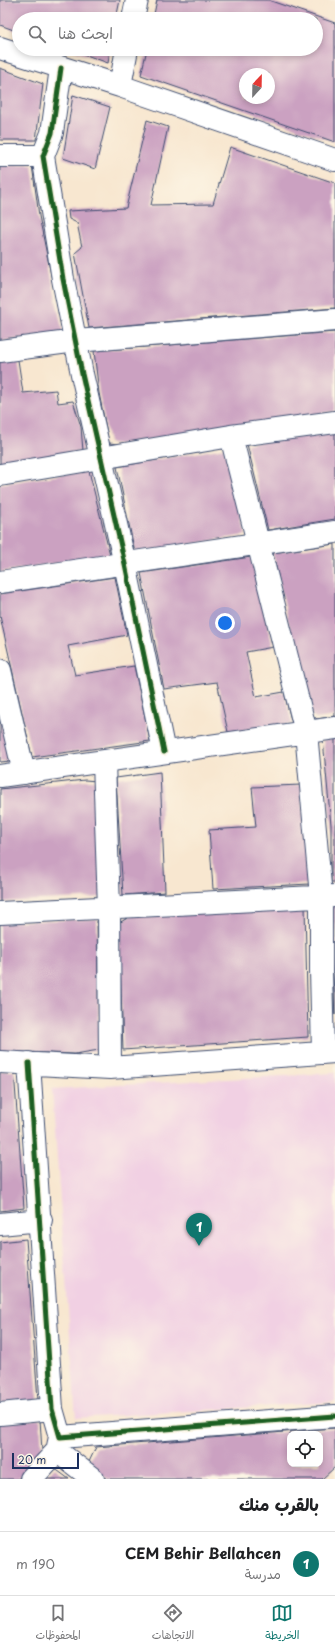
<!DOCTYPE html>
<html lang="ar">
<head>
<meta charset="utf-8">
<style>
	body { margin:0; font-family:"Playpen Sans","Playpen Sans Arabic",sans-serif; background:#f2f2f2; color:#202124; direction:rtl }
	.controls { position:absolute; right:12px; bottom:12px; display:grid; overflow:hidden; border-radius:8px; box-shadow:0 2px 6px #0003 }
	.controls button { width:36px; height:36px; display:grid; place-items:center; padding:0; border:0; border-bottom:1px solid #e0e0e0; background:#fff; color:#202124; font:20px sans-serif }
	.compass { position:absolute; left:239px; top:68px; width:36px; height:36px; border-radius:50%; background:#fff; box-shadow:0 2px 6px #0003; rotate:22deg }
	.scale { position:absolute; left:12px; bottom:10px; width:67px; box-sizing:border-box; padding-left:4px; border:2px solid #1b2f5e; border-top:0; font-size:11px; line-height:14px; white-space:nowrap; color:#1b2f5e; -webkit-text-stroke:3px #fcf5e5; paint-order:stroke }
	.you { position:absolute; left:225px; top:623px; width:14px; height:14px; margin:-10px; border:3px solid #fff; border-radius:50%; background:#1a73e8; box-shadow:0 0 0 6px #1a73e833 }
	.badge { display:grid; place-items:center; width:26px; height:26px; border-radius:50%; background:#0f766e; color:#fff; font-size:13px; font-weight:700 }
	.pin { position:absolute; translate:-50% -33px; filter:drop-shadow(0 1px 2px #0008) }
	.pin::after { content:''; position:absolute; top:21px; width:14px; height:12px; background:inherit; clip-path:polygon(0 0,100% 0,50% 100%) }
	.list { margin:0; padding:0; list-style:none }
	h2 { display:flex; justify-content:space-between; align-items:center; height:52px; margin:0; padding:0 16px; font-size:17px }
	h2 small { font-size:13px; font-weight:400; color:#757577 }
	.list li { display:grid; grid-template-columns:26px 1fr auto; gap:12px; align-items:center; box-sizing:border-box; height:64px; padding:0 16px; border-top:1px solid #e0e0e0 }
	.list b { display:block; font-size:15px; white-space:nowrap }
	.list p { margin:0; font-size:13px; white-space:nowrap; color:#757577 }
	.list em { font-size:13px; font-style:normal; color:#757577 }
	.icon { flex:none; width:22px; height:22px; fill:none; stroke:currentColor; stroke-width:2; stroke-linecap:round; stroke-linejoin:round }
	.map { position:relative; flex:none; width:335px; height:1479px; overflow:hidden; direction:ltr }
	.search { position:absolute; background:#fff; box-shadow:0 2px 6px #0003; left:12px; right:12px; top:12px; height:44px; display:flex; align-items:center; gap:10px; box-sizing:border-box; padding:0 14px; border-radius:22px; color:#757577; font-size:15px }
	.sheet { height:116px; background:#fff }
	nav { display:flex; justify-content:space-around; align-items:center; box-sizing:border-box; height:56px; border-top:1px solid #e0e0e0; background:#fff; font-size:11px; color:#757577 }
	nav a { display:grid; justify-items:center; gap:2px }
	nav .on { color:#0f766e }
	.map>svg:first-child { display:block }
</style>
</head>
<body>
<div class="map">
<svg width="335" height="1479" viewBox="0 0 335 1479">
	<rect width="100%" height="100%" fill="#fcf5e5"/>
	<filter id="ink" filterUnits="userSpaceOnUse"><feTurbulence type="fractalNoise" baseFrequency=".025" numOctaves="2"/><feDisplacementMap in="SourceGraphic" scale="8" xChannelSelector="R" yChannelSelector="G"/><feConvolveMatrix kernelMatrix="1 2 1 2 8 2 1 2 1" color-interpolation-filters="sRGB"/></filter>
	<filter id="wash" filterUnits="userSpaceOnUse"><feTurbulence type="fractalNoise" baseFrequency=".012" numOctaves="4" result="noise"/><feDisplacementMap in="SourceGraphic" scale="16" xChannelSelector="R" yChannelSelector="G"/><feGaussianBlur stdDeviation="0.9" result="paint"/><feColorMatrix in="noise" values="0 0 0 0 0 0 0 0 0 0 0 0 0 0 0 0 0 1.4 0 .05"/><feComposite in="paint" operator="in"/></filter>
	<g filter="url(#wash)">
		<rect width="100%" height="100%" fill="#f8e7d0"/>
		<path fill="#f1d0e3" d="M335,1073V1402L76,1418L52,1089Z"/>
		<g id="blocks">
			<path fill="#cba1c1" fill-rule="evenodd" d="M0,0H120L116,19H19V32L0,25Z
				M157,0H268L335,23V142L141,75L147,49H316V19H153ZM245,74H269V98H245Z
				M70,49H110L108,63Z
				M0,68L43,84L36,140H0Z
				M73,95L110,107L95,169L63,158Z
				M147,120L168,127L151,205L213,204L230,147L335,183V308L89,328L75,253L82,247L77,223L69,219L68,211L126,208Z
				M32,165L39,216L63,334L0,341V166Z
				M335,332V411L119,444L109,443L99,393L94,351Z
				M18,360L23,393L56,390L58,403L73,401L81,427L83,451L0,464V361Z
				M335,432V519L268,530L247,444Z
				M224,448L246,535L135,553L117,467Z
				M89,471L110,555L0,572V484Z
				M335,544V716L317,719L309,713L273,553Z
				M251,557L273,647L246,652L256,697L284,692L292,724L228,732L217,682L164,689L141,573Z
				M115,577L127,635L68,646L75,675L134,666L150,741L32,757L0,616V594Z
				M0,721H1L10,761L0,762Z
				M335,738V882H331V825L323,740Z
				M160,772L165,892L123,895L116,778Z
				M85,780L97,781L102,897L0,902V789Z
				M301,785L309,884L213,889L209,830L256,827L252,787Z
				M332,905H335V1015L330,914Z
				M305,907L308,1037L123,1050L119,923L136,913Z
				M97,919L99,1050L75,1054L0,1051V922Z
				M0,1071H14L24,1208L0,1211Z
				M26,1239L38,1400L0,1404V1242Z
				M40,1419L42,1452L18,1479H0V1423Z
				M335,1428V1467L322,1479H108L88,1464L96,1447ZM290,1434H320V1464H290Z
				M54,1468L69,1479H44Z"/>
		</g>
	</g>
	<g filter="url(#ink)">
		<use href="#blocks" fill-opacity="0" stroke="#3c4b6f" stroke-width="1"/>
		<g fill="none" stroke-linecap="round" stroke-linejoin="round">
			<g stroke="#3c4b6f" stroke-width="24">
				<path id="minor" d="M133,19L137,0
					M0,48L120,86L335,160
					M61,68L52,133L43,156L63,279L82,374L125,564L164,752
					M120,86L127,49
					M0,156H43
					M0,351L76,341L335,320
					M231,436L306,732L321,896V970L323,1053
					M0,475L231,436L335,422
					M0,582L335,532
					M0,670L24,773
					M104,762L109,908L110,1068
					M0,776L335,728
					M0,913L335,896
					M0,1062L110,1068L335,1052
					M29,1063L52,1409L60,1437L335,1416
					M0,1224L41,1220
					M0,1414L52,1409
					M57,1451L93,1479
					M31,1479L57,1451L60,1437"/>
			</g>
			<use href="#minor" stroke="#fff" stroke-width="22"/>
			<g stroke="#fcf5e5" stroke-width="8">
				<path id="cycleway" d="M61,68L52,133L43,156L63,279L82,374L125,564L164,752
					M29,1063L52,1409L60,1437L335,1416"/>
			</g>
			<use href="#cycleway" stroke="#1b5e20" stroke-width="5"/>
		</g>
	</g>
</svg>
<div class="controls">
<button><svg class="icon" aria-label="locate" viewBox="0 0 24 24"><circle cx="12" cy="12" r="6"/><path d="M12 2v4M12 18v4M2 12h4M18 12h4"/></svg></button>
</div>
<svg class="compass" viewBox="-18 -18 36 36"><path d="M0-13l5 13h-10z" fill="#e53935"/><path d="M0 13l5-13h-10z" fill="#757577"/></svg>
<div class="scale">20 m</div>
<div class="you"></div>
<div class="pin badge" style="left:199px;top:1246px">1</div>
<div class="search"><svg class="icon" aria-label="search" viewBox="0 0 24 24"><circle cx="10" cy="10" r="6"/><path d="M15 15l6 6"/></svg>ابحث هنا</div>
</div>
<section class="sheet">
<h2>بالقرب منك<small></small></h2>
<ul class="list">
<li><span class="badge">1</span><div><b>CEM Behir Bellahcen</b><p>مدرسة</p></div><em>190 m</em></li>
</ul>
</section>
<nav>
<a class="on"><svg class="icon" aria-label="map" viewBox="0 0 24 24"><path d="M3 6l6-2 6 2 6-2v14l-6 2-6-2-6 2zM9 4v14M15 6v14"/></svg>الخريطة</a>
<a><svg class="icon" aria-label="directions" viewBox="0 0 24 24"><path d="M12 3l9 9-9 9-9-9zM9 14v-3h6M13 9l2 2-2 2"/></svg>الاتجاهات</a>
<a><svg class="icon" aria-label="saved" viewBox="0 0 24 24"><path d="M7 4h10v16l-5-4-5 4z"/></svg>المحفوظات</a>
</nav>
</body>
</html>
